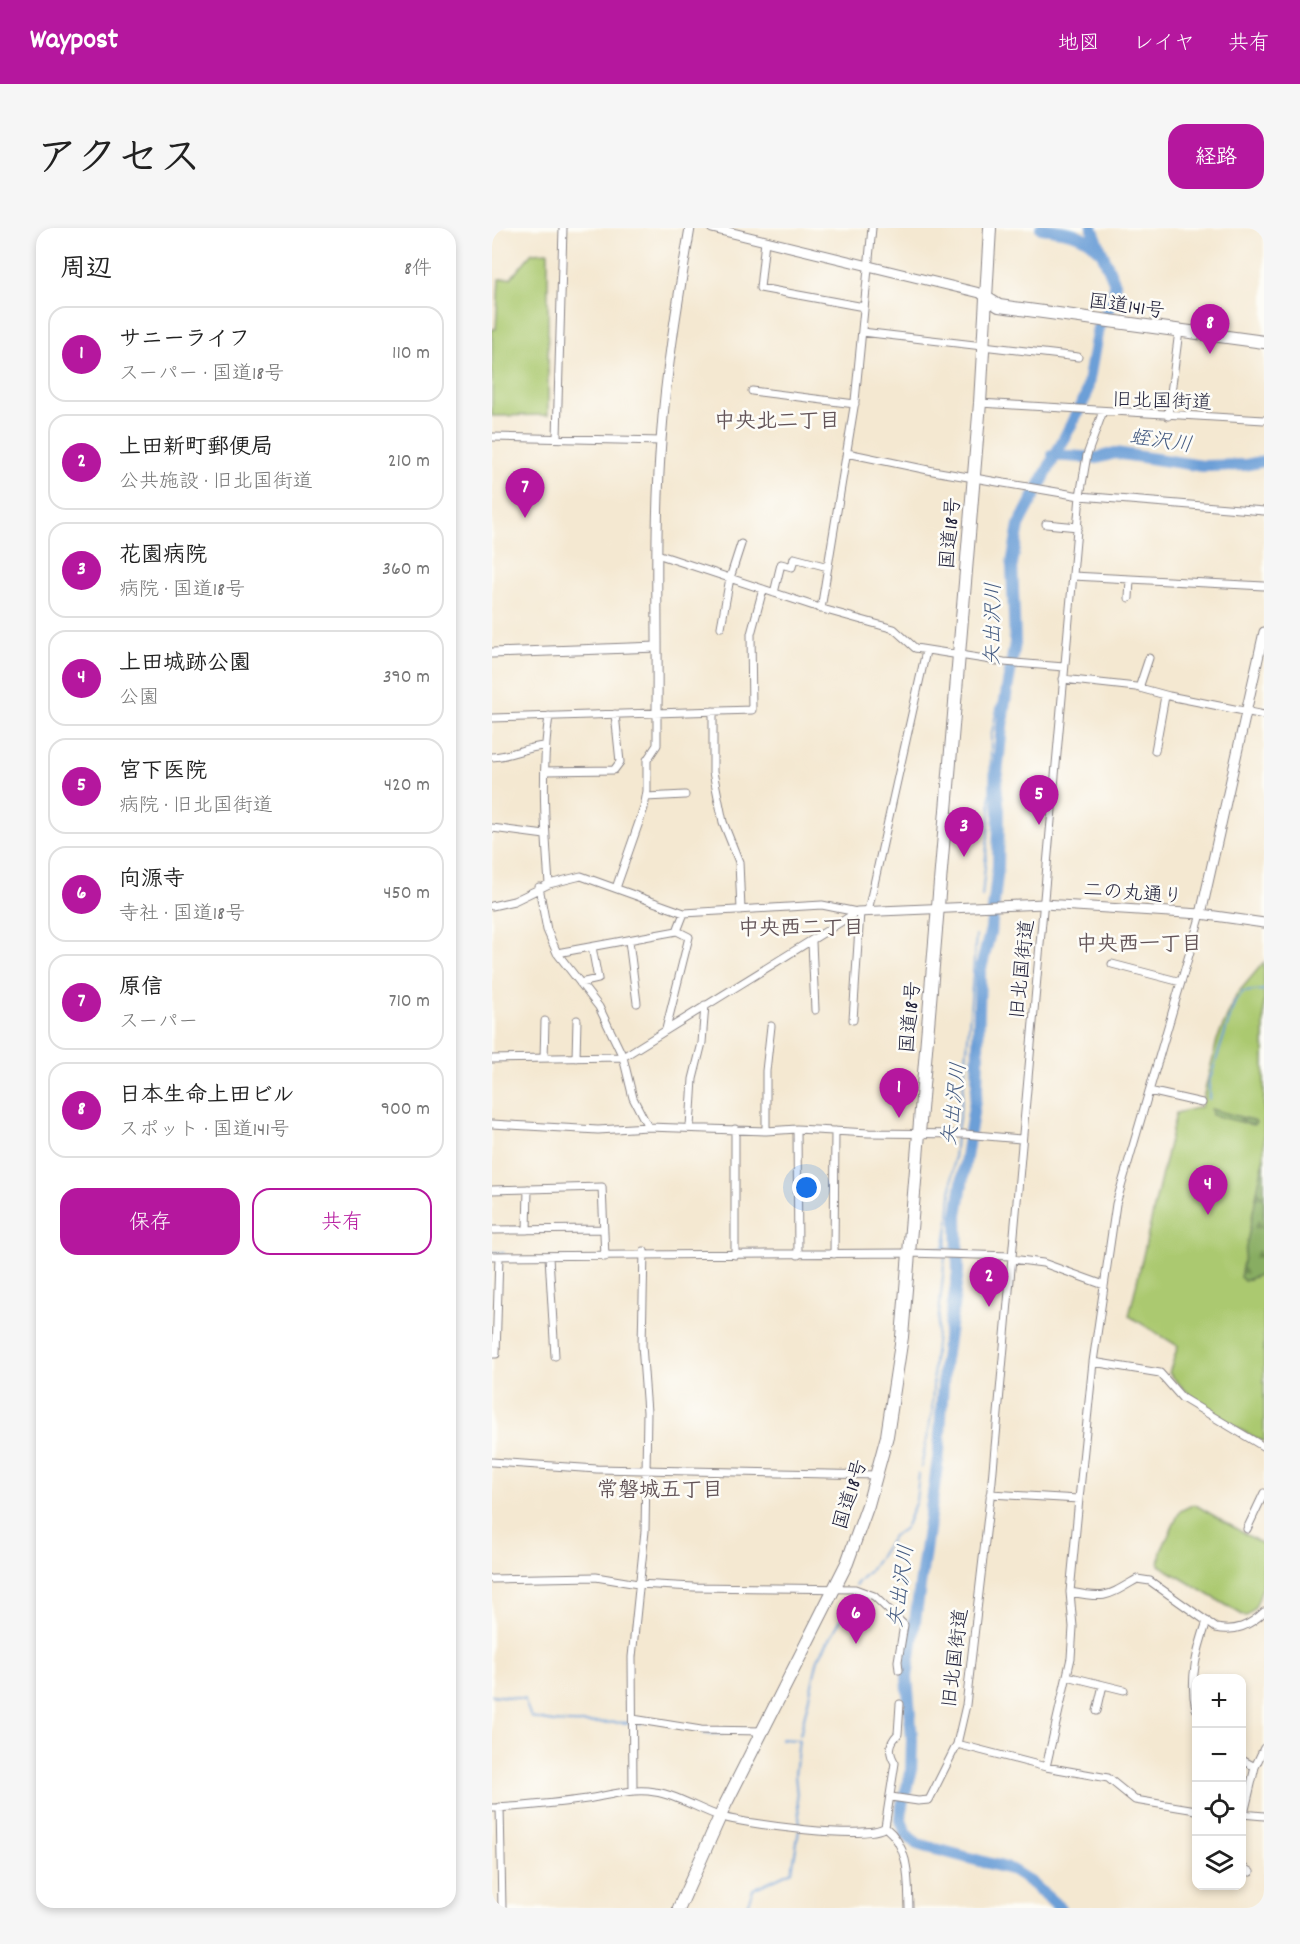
<!DOCTYPE html>
<html lang="ja">
<head>
<meta charset="utf-8">
<style>
	body { margin:0; font-family:Dekko,"Klee One",sans-serif; background:#f6f6f6; color:#222 }
	.controls { position:absolute; right:18px; bottom:18px; display:grid; overflow:hidden; border-radius:12px; box-shadow:0 3px 9px #0003 }
	.controls button { width:54px; height:54px; display:grid; place-items:center; padding:0; border:0; border-bottom:2px solid #e0e0e0; background:#fff; color:#222; font:30px sans-serif }
	.you { position:absolute; left:315px; top:960px; width:21px; height:21px; margin:-15px; border:4px solid #fff; border-radius:50%; background:#1a73e8; box-shadow:0 0 0 9px #1a73e833 }
	.badge { display:grid; place-items:center; width:39px; height:39px; border-radius:50%; background:#b5179e; color:#fff; font-size:20px; font-weight:700 }
	.pin { position:absolute; translate:-50% -50px; filter:drop-shadow(0 2px 3px #0008) }
	.pin::after { content:''; position:absolute; top:32px; width:21px; height:18px; background:inherit; clip-path:polygon(0 0,100% 0,50% 100%) }
	.list { margin:0; padding:0; list-style:none }
	h2 { display:flex; justify-content:space-between; align-items:center; height:78px; margin:0; padding:0 24px; font-size:26px }
	h2 small { font-size:20px; font-weight:400; color:#767676 }
	.list li { display:grid; grid-template-columns:39px 1fr auto; gap:18px; align-items:center; box-sizing:border-box; height:96px; margin:0 12px 12px; padding:0 12px; border:2px solid #e0e0e0; border-radius:18px }
	.list b { display:block; font-size:22px; white-space:nowrap }
	.list p { margin:0; font-size:20px; white-space:nowrap; color:#767676 }
	.list em { font-size:20px; font-style:normal; color:#767676 }
	.actions { display:flex; gap:12px; padding:18px 24px }
	.actions a { flex:1; padding:14px 0; border:2px solid #b5179e; border-radius:18px; text-align:center; font-size:21px; color:#b5179e }
	.actions .main { background:#b5179e; color:#fff }
	.icon { flex:none; width:33px; height:33px; fill:none; stroke:currentColor; stroke-width:2; stroke-linecap:round; stroke-linejoin:round }
	.map { position:relative; flex:none; width:772px; height:1680px; overflow:hidden; border-radius:18px }
	header { display:flex; align-items:center; gap:36px; box-sizing:border-box; height:84px; padding:0 30px; background:#b5179e; color:#fff }
	header strong { font-size:28px }
	nav { display:flex; gap:33px; margin-inline-start:auto; font-size:21px }
	.intro { display:flex; align-items:center; justify-content:space-between; box-sizing:border-box; height:144px; padding:0 36px }
	h1 { margin:0; font-size:42px }
	.button { padding:15px 27px; border-radius:18px; background:#b5179e; color:#fff; font-size:21px; font-weight:700 }
	main { display:flex; gap:36px; padding:0 36px }
	aside { flex:1; background:#fff; border-radius:18px; box-shadow:0 3px 9px #0003 }
	.map>svg:first-child { display:block }
</style>
</head>
<body>
<header>
<strong>Waypost</strong>
<nav><a>地図</a><a>レイヤ</a><a>共有</a></nav>
</header>
<div class="intro"><h1>アクセス</h1><a class="button">経路</a></div>
<main>
<aside>
<h2>周辺<small>8件</small></h2>
<ul class="list">
<li><span class="badge">1</span><div><b>サニーライフ</b><p>スーパー · 国道18号</p></div><em>110 m</em></li>
<li><span class="badge">2</span><div><b>上田新町郵便局</b><p>公共施設 · 旧北国街道</p></div><em>210 m</em></li>
<li><span class="badge">3</span><div><b>花園病院</b><p>病院 · 国道18号</p></div><em>360 m</em></li>
<li><span class="badge">4</span><div><b>上田城跡公園</b><p>公園</p></div><em>390 m</em></li>
<li><span class="badge">5</span><div><b>宮下医院</b><p>病院 · 旧北国街道</p></div><em>420 m</em></li>
<li><span class="badge">6</span><div><b>向源寺</b><p>寺社 · 国道18号</p></div><em>450 m</em></li>
<li><span class="badge">7</span><div><b>原信</b><p>スーパー</p></div><em>710 m</em></li>
<li><span class="badge">8</span><div><b>日本生命上田ビル</b><p>スポット · 国道141号</p></div><em>900 m</em></li>
</ul>
<div class="actions"><a class="main">保存</a><a>共有</a></div>
</aside>
<div class="map">
<svg width="772" height="1680" viewBox="0 0 772 1680">
	<defs>
		<pattern id="forest-firs" width="22" height="20" patternUnits="userSpaceOnUse" patternTransform="scale(1.5)"><rect width="22" height="20" fill="#88ad62"/><path d="M5 1l3.5 6h-7zM16 11l3.5 6h-7z" fill="#6f8c52"/></pattern>
	</defs>
	<rect width="100%" height="100%" fill="#fdfcf7"/>
	<filter id="ink" filterUnits="userSpaceOnUse"><feTurbulence type="fractalNoise" baseFrequency=".0167" numOctaves="2"/><feDisplacementMap in="SourceGraphic" scale="12" xChannelSelector="R" yChannelSelector="G"/><feConvolveMatrix kernelMatrix="1 2 1 2 8 2 1 2 1" color-interpolation-filters="sRGB"/></filter>
	<filter id="wash" filterUnits="userSpaceOnUse"><feTurbulence type="fractalNoise" baseFrequency=".008" numOctaves="4" result="noise"/><feDisplacementMap in="SourceGraphic" scale="24" xChannelSelector="R" yChannelSelector="G"/><feGaussianBlur stdDeviation="1.35" result="paint"/><feColorMatrix in="noise" values="0 0 0 0 0 0 0 0 0 0 0 0 0 0 0 0 0 1.4 0 .05"/><feComposite in="paint" operator="in"/></filter>
	<g filter="url(#wash)">
		<rect width="100%" height="100%" fill="#f4e8d1"/>
		<path fill="#abc970" stroke="#667656" stroke-width="1.5" d="M56,24V187L0,188V101H4L7,51L19,50L40,25Z
			M772,734V1214C730,1193 709,1181 677,1145L686,1118L637,1088L684,885L709,879L725,812L745,766Z
			M702,1276L772,1317C772,1342 772,1377 754,1389L667,1337L669,1323L688,1283Z"/>
		<path fill="url(#forest-firs)" stroke="#55684e" stroke-width="1.5" d="M719,881L763,893L764,895L761,897L720,887Z
			M772,929V1045L752,1053L748,1049Z"/>
		<g fill="none" stroke-linecap="round" stroke-linejoin="round">
			<path stroke="#6c9fd7" stroke-width="2" d="M490,669L498,586L499,509L506,476L513,472
				M717,871V854L743,774L751,764L772,762
				M465,903C476,838 478,773 484,708
				M452,1020L457,992
				M425,1021L467,1020
				M454,1022L464,908
				M0,1024L12,1025
				M429,1240L440,1184L442,1134L453,1029
				M363,1357L380,1340L401,1308L413,1300L424,1273L427,1246
				M0,1467L32,1471L39,1489C74,1501 113,1491 149,1496
				M211,1505L232,1506
				M308,1507L326,1431L355,1381L360,1363
				M289,1511L307,1512
				M307,1511L303,1547L308,1598
				M254,1680L261,1661L300,1643L307,1602"/>
			<path stroke="#6c9fd7" stroke-width="12" d="M549,0C570,3 591,4 605,21
				M561,227L605,230L623,225L711,238L753,237L772,233
				M568,1680L537,1653L518,1641L425,1616L414,1606L409,1592L410,1577L419,1545L420,1512L415,1449L447,1224L452,1138L466,1044L465,987L485,859L488,744L499,701L506,638L507,583L504,557L512,479L523,415L520,336L527,297L594,168L606,100L621,72L623,56L600,0"/>
		</g>
	</g>
	<g filter="url(#ink)">
		<g fill="none" stroke-linecap="round" stroke-linejoin="round">
			<g stroke="#8b8586" stroke-width="9">
				<path id="street" d="M273,13L268,60L372,79
					M370,104L586,129
					M260,163L363,176
					M488,175L772,192
					M676,188L687,103
					M0,209L169,213
					M65,209L71,0
					M355,225L441,243L588,268L772,283
					M554,296L586,299
					M165,326L334,382L402,401L423,420L512,434L572,439
					M581,348L772,358
					M282,365L289,336L300,339L302,330L336,339
					M637,370L638,351
					M329,381L363,173L380,0
					M229,399L238,350L249,316
					M571,451L644,459L677,468L772,487
					M647,460L657,430
					M221,483V544L231,594L247,634L249,682
					M0,490L260,482L259,406L271,361
					M663,523L673,468
					M0,529C20,528 33,519 53,518
					M53,543L122,542L128,534L123,486
					M154,569L193,567
					M0,600L53,607
					M57,656C53,601 49,543 57,488
					M47,659L55,702L65,725L107,779L131,829L141,870L156,899
					M124,660L152,580L155,563V532L165,517V483
					M0,678L22,673L57,656L89,648L192,685L330,677L365,684
					M376,683L434,423
					M185,703L192,685
					M137,713L145,775
					M320,714L323,782
					M65,725L185,703L197,709L174,801
					M620,736L689,754
					M88,755L106,751L100,719
					M361,792L368,684
					M52,830L53,793
					M84,830L85,792
					M0,831L131,829L365,684
					M657,863L710,875
					M0,896L106,902L156,899L274,903L305,901L377,905L472,906L529,911
					M198,899L201,851L210,815L213,777
					M305,901L306,1027
					M274,903V843L279,798
					M0,962L110,959L113,1029
					M0,1002L111,1001
					M35,1002L36,961
					M342,1026L343,903
					M243,1027V901
					M0,1028L417,1025L520,1028
					M57,1029L63,1128
					M520,1031L551,1035L612,1057
					M0,1126H4L7,1029
					M601,1134L668,1145L690,1170L772,1219
					M0,1234L105,1241L385,1247
					M498,1266L587,1271
					M755,1301L772,1265
					M0,1351L104,1349L146,1356L202,1359L363,1361L382,1368L412,1397L406,1433L407,1442
					M578,1364C614,1371 614,1369 645,1351L658,1353L724,1400C744,1404 757,1398 772,1384
					M575,1448L632,1462
					M704,1481C697,1450 705,1423 715,1393
					M605,1483L611,1457
					M141,1491L209,1502L271,1503
					M465,1516L554,1539L616,1550L643,1572L704,1582
					M750,1532L763,1539
					M554,1539L579,1430L581,1399L578,1364L587,1271L601,1134L624,976L709,686
					M141,1563L140,1429L153,1303L155,1184L150,1117L152,1023
					M399,1569L426,1573L437,1572L465,1516L474,1477L500,1253L588,268L595,227L611,183
					M8,1579L10,1680
					M0,1580C32,1579 64,1575 95,1571C118,1567 141,1560 163,1564C185,1567 206,1581 227,1588C251,1596 377,1613 393,1599
					M750,1586L772,1588
					M752,1586L763,1539L772,1520
					M393,1599L403,1535C396,1524 397,1515 406,1506L408,1476
					M393,1599C418,1619 416,1651 417,1680
					M750,1639L758,1644"/>
			</g>
			<g stroke="#8b8586" stroke-width="11">
				<path id="secondary" d="M220,0L488,65L496,71
					M0,425L165,419
					M165,483C166,394 162,303 169,213C174,142 186,71 198,0
					M365,684L552,676L709,686L772,695
					M709,686L772,404"/>
			</g>
			<g stroke="#8b8586" stroke-width="14">
				<path id="highway" d="M496,71L507,78L772,114
					M187,1680L234,1575L355,1335L376,1277L395,1208L410,1109L488,175L498,0"/>
			</g>
			<use href="#street" stroke="#fff" stroke-width="7"/>
			<use href="#secondary" stroke="#fff" stroke-width="9"/>
			<use href="#highway" stroke="#fff" stroke-width="12"/>
		</g>
	</g>
	<g text-anchor="middle" stroke-width="5" stroke-linejoin="round" paint-order="stroke">
		<g font-size="20" fill="#22223b" stroke="#fdfcf7">
			<text transform="translate(635 77) rotate(8)" y="7">国道141号</text>
			<text transform="translate(670 172) rotate(2)" y="7">旧北国街道</text>
			<text transform="translate(457 305) rotate(-85)" y="7">国道18号</text>
			<text transform="translate(641 664) rotate(4)" y="7">二の丸通り</text>
			<text transform="translate(529 741) rotate(-84)" y="7">旧北国街道</text>
			<text transform="translate(417 789) rotate(-85)" y="7">国道18号</text>
			<text transform="translate(357 1266) rotate(-73)" y="7">国道18号</text>
			<text transform="translate(462 1430) rotate(-83)" y="7">旧北国街道</text>
		</g>
		<g font-size="21" font-weight="bold" fill="#635458" stroke="#fdfcf7">
			<text x="285" y="199">中央北二丁目</text>
			<text x="309" y="706">中央西二丁目</text>
			<text x="647" y="722">中央西一丁目</text>
			<text x="168" y="1268">常磐城五丁目</text>
		</g>
		<g font-size="21" font-style="italic" fill="#435a81" stroke="#fdfcf7">
			<text transform="translate(669 212) rotate(8)" y="7">蛭沢川</text>
			<text transform="translate(500 396) rotate(-89)" y="7">矢出沢川</text>
			<text transform="translate(461 876) rotate(-83)" y="7">矢出沢川</text>
			<text transform="translate(408 1358) rotate(-82)" y="7">矢出沢川</text>
		</g>
	</g>
</svg>
<div class="controls">
<button>+</button>
<button>−</button>
<button><svg class="icon" aria-label="locate" viewBox="0 0 24 24"><circle cx="12" cy="12" r="6"/><path d="M12 2v4M12 18v4M2 12h4M18 12h4"/></svg></button>
<button><svg class="icon" aria-label="layers" viewBox="0 0 24 24"><path d="M12 4l9 5-9 5-9-5zM3 14l9 5 9-5"/></svg></button>
</div>
<div class="you"></div>
<div class="pin badge" style="left:407px;top:890px">1</div>
<div class="pin badge" style="left:497px;top:1079px">2</div>
<div class="pin badge" style="left:472px;top:629px">3</div>
<div class="pin badge" style="left:716px;top:987px">4</div>
<div class="pin badge" style="left:547px;top:597px">5</div>
<div class="pin badge" style="left:364px;top:1416px">6</div>
<div class="pin badge" style="left:33px;top:290px">7</div>
<div class="pin badge" style="left:718px;top:126px">8</div>
</div>
</main>
</body>
</html>
